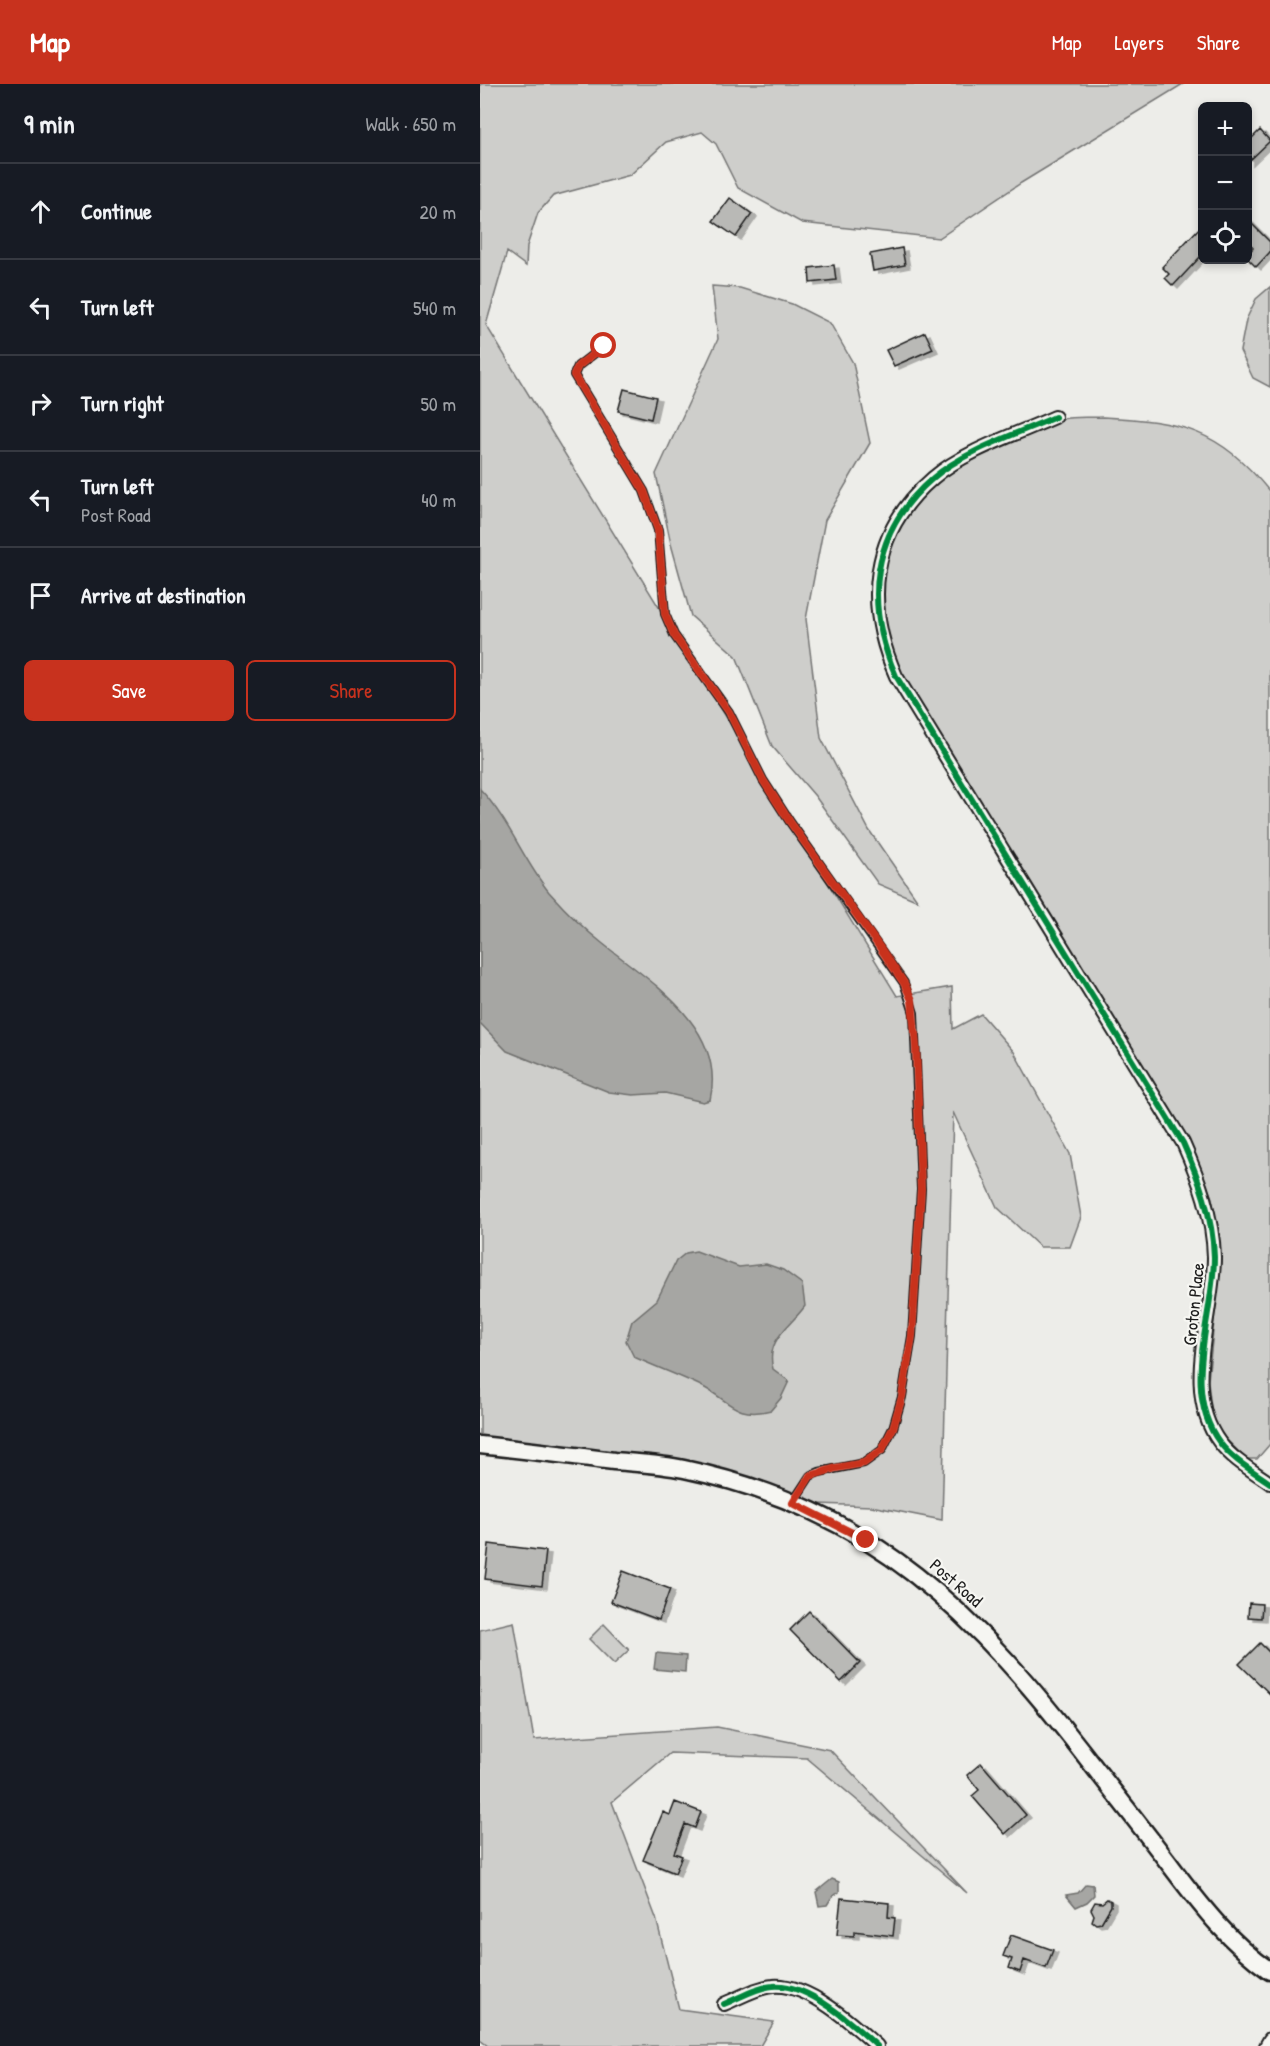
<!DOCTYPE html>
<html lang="en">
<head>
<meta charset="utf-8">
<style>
	body { margin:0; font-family:"Patrick Hand",sans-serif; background:#242831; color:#f1f3f6 }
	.controls { position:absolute; right:18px; top:18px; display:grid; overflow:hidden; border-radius:9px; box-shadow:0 3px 9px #0003 }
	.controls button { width:54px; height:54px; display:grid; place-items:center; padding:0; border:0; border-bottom:2px solid #363941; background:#171b24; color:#f1f3f6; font:30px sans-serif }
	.stop { position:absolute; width:18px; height:18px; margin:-14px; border:4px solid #c8321e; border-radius:50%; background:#fff }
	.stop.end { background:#c8321e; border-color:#fff; box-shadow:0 2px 6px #0008 }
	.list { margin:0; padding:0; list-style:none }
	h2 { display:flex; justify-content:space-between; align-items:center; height:78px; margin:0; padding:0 24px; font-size:26px }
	h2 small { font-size:20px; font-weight:400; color:#9ea1a6 }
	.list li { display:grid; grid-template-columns:39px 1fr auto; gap:18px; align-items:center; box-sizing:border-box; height:96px; padding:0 24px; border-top:2px solid #363941 }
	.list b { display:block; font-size:22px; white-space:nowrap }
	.list p { margin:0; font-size:20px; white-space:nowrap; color:#9ea1a6 }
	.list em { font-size:20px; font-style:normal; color:#9ea1a6 }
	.actions { display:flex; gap:12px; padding:18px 24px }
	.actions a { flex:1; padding:14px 0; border:2px solid #c8321e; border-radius:9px; text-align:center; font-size:21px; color:#c8321e }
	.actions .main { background:#c8321e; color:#fff }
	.icon { flex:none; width:33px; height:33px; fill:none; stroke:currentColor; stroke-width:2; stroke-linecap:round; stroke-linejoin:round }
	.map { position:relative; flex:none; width:790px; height:1962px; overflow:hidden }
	header { display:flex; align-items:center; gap:36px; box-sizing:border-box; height:84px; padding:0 30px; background:#c8321e; color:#fff }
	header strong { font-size:28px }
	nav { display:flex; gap:33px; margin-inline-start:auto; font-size:21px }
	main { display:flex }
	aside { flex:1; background:#171b24 }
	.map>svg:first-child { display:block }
</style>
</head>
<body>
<header>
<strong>Map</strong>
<nav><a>Map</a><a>Layers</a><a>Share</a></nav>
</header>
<main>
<aside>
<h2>9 min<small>Walk · 650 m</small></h2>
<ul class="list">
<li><svg class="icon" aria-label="ahead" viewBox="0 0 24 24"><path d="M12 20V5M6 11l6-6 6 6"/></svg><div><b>Continue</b></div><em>20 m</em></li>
<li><svg class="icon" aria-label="left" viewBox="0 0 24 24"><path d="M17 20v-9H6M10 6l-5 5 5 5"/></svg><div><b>Turn left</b></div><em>540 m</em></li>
<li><svg class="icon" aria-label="right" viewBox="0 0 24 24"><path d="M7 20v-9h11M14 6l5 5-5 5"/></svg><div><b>Turn right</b></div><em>50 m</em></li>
<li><svg class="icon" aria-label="left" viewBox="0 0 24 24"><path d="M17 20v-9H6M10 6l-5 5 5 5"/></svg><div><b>Turn left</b><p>Post Road</p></div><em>40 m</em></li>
<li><svg class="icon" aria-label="arrive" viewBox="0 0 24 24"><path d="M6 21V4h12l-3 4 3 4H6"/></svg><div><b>Arrive at destination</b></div></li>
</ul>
<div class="actions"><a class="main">Save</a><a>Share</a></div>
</aside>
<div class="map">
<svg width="790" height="1962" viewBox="0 0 790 1962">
	<defs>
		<filter id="shadow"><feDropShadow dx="5" dy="3" stdDeviation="0" flood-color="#0004"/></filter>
	</defs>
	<rect width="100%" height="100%" fill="#edede9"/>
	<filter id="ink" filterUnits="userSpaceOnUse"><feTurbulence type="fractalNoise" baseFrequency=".0167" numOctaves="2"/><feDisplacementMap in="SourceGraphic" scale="12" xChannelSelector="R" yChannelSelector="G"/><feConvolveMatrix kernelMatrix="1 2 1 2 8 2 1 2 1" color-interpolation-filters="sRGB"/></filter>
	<g filter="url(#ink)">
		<path fill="#cececb" stroke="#757574" stroke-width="1.5" d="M0,0H703L541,99L459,154L322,139L258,104L236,60L222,48L186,58L150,91L73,112L58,129L47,162L46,182L27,168L6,241L417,912L472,903L473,945L501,930L534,968L590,1070L601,1133L590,1163H560L517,1123L473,1028L462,1436L391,1422L313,1419L257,1398L0,1361Z
			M232,202L260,204L312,220L350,239L373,279L390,359L345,436L326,535L341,654L389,746L438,817L398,800L335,712L292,662L256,572L211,532L191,460L176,390L238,255Z
			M790,203V303L773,294L760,267L766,236L776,215Z
			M623,333C701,337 739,345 790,408V1360L777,1375H766L733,1342L728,1297L741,1167L732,1114L701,1042L422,594C390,522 396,448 459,395C477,380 499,372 519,363C539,354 561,339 582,335C595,332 610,334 623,333Z
			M34,1538L54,1656L237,1643L350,1666L487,1809L327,1674L190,1669L132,1718L176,1834L199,1925L294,1938L280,1962H8L0,1956V1546Z
			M124,1540L149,1566L134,1580L109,1555Z"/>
		<path fill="#a6a6a3" stroke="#6f6f6d" stroke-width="1.5" d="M0,705C30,737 43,776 69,808C85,826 104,845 122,859C169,897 247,943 230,1016L223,1018L185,1009L153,1011L129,1008L27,967L0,939Z
			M216,1167L259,1183L286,1180L303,1186L322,1200L325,1222C310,1243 285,1256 293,1285L309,1297L301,1314L291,1326C254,1336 248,1314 219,1301C198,1291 176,1283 154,1273L146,1257L152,1237L177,1216L196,1177L206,1169Z
			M176,1569L206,1572L205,1588L174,1585Z
			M352,1795L359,1798V1808L352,1813L347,1821L339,1822L336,1808Z
			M606,1800L613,1801L614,1811L607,1818L596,1823L586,1811L598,1809Z"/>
		<path fill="#b9b9b6" stroke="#1c1c1c" stroke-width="1.5" filter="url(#shadow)" d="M780,46L790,57L768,78V58Z
			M250,114L272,130L256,153L233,137Z
			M768,136L790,158V168L776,183L768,175V170L773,164L768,158Z
			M722,141V171L693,202L685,194L689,190L682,183Z
			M422,164L425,181L393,187L390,170Z
			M354,181L356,196L330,199L329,184Z
			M445,248L453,265L414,282L406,266Z
			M144,305L176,313L171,335L138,327Z
			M9,1460L66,1467L62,1502L5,1495Z
			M143,1487L190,1505L179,1536L131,1518Z
			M769,1519L782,1520L781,1534L768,1533Z
			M329,1527L380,1579L361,1598L310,1546Z
			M780,1559L790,1569V1610L759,1580Z
			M501,1679L546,1731L525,1750L492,1712L499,1706L487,1691Z
			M195,1718L221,1728L215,1744L205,1740L194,1769L202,1772L195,1789L163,1776L183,1728L190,1731Z
			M361,1814L409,1819L408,1833L415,1834L413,1852L374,1847V1852L357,1851Z
			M627,1815L631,1817V1822L621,1839L616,1840L612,1837L614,1831L611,1825L615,1818L622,1819Z
			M531,1851L573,1866L566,1884L544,1876L540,1888L529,1884L532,1875L523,1872Z"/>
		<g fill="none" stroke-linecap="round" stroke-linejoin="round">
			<g stroke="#1c1c1c" stroke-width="10">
				<path id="lane" d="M124,262L98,282L94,291L164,407L178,446L185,530L194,551L249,628L283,696L310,738L424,899L434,929L441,1105L432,1252L422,1313L413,1344L402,1366L384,1379L339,1388L330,1392L313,1418"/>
			</g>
			<g stroke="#1c1c1c" stroke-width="16">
				<path id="street" d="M575,333C537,350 484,367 453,394C390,448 384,520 416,592L703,1059C719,1095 733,1133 734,1173C734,1233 700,1306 740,1359C753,1376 773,1387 790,1399
					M244,1920C259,1914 277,1903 293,1902C328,1899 373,1940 397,1962
					M786,1962L790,1955"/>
			</g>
			<g stroke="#1c1c1c" stroke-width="21">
				<path id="secondary" d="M0,1361C45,1366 90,1371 134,1377C157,1379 181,1380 204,1385C394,1425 497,1531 611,1679C639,1715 667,1750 694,1786C722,1823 751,1860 790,1887"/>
			</g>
			<use href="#lane" stroke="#f6f6f2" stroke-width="6"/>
			<use href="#street" stroke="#f6f6f2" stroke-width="12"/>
			<use href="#secondary" stroke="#f6f6f2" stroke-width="16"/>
			<g stroke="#f6f6f2" stroke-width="10">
				<path id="cycleway" d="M575,333C537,350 484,367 453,394C390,448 384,520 416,592L703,1059C719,1095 733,1133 734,1173C734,1233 700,1306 740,1359C753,1376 773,1387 790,1399
					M244,1920C259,1914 277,1903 293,1902C328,1899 373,1940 397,1962"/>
			</g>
			<use href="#cycleway" stroke="#00873e" stroke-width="6"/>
		</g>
	</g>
	<g fill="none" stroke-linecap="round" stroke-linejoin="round" filter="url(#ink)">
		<path stroke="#c8321e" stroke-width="8" d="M124,262L98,282L94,291L164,407L178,446L185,530L194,551L249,628L283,696L310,738L401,865L424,899L432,916L436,962L441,1105L432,1252L422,1313L413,1344L402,1366L384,1379L356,1384L330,1392L313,1419L386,1456"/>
	</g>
	<g text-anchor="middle" stroke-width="4.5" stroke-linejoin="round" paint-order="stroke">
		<g font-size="18" fill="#1c1c1c" stroke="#f6f6f2">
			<text transform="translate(714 1220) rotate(-84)" y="6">Groton Place</text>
			<text transform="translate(476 1499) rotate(41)" y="6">Post Road</text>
		</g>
	</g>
</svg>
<div class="controls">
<button>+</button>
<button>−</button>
<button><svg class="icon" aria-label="locate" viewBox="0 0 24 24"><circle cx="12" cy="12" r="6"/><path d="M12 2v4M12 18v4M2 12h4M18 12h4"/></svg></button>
</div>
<div class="stop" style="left:124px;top:262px"></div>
<div class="stop end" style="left:386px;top:1456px"></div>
</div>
</main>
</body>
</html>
